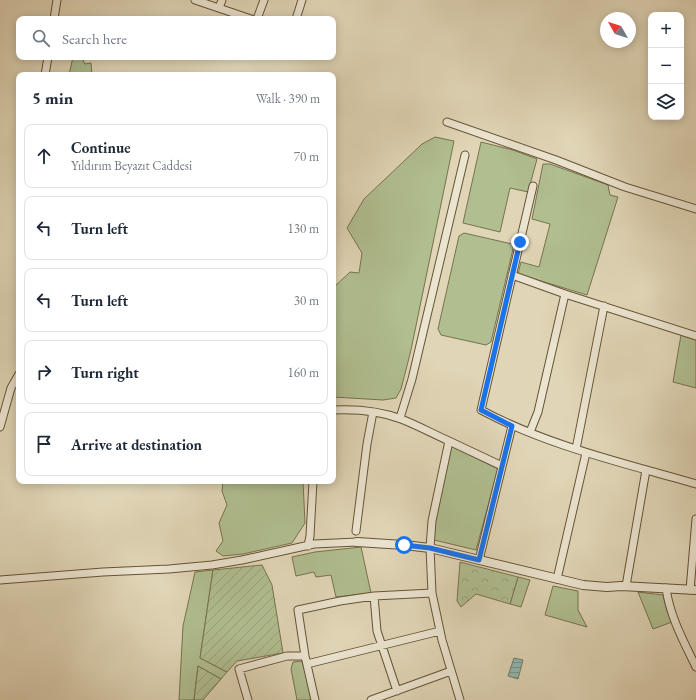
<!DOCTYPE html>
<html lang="en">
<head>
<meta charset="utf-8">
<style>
	body { margin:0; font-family:"EB Garamond",serif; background:#f6f6f7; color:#1f2937 }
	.controls { position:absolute; right:12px; top:12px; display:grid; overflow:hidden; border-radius:8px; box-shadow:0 2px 10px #0003 }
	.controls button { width:36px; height:36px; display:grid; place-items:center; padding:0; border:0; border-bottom:1px solid #e0e1e3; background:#fff; color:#1f2937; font:20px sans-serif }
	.compass { position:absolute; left:600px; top:12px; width:36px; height:36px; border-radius:50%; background:#fff; box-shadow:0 2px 10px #0003; rotate:309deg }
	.stop { position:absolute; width:12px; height:12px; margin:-9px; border:3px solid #1a73e8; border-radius:50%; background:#fff }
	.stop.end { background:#1a73e8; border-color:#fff; box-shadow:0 1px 4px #0008 }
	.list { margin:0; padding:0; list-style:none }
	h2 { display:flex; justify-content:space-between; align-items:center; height:52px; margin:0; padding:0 16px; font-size:17px }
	h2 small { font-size:13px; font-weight:400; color:#747a83 }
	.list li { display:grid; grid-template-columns:26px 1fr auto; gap:12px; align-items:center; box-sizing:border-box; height:64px; margin:0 8px 8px; padding:0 8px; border:1px solid #e0e1e3; border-radius:8px }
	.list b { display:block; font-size:15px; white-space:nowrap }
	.list p { margin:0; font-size:13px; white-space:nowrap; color:#747a83 }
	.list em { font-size:13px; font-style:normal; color:#747a83 }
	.icon { flex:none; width:22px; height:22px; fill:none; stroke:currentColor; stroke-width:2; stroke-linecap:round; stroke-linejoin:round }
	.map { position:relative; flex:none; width:696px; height:700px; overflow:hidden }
	.search { position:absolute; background:#fff; box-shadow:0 2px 10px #0003; left:16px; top:16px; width:320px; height:44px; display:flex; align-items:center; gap:10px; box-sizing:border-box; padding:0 14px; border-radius:8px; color:#747a83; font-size:15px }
	.panel { position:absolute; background:#fff; box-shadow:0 2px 10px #0003; left:16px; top:72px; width:320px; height:412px; border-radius:8px }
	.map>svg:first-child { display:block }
</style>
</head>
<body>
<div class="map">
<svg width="696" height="700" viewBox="0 0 696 700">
	<defs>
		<pattern id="forest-crowns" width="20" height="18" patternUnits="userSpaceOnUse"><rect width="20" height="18" fill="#b0be90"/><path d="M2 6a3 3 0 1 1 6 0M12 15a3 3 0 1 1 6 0" fill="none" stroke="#98a37b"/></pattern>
		<pattern id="garden-furrows" width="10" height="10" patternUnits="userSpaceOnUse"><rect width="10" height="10" fill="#b0be90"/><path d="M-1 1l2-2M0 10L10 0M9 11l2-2" fill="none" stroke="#98a37b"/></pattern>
		<pattern id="water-rules" width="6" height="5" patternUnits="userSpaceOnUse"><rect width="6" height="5" fill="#94b8b1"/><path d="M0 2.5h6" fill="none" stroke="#7a968e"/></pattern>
	</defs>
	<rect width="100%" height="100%" fill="#e0d5b6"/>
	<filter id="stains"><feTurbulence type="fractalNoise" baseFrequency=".005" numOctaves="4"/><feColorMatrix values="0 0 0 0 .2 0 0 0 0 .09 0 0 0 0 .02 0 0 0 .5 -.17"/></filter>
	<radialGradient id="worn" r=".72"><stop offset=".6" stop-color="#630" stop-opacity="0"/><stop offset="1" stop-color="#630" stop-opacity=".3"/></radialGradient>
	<path fill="#b0be90" stroke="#77734e" d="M73,57H81L85,64L91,63L92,75H69Z
		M435,137L454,141L411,350L401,389L396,398L383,400L333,397V288L350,272L359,273L362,253L347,228L364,199L422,144Z
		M481,142L513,150L537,159L528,192L510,188L500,232L463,223Z
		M543,164H550L608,185L610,195L618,197L587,295L518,274L521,262L539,267L550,224L532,219Z
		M464,233L512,244L513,249L491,342L486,345L441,335L438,329L459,236Z
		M681,335L696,340V388L673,382Z
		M451,446L498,469L476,550L434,540L435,523Z
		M223,481H303L305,523L292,543L243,554L223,556L216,551L223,541L219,523L227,505L222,491Z
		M361,547L371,593L336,597L331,575L316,577L314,572L296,576L292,557L315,552Z
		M213,570L200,658L227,672L221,679L198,666L194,700H179L183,626L195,572Z
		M518,577L530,580L521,607L510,604Z
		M553,586L578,591V610L587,627L545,615Z
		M638,592L663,595L667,611L672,622L653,629Z
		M302,661L313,700H297L291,669L293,662Z"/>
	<path fill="url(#forest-crowns)" stroke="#77734e" d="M460,562L518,577L510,604L476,594L461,607L457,601Z"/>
	<path fill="url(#garden-furrows)" stroke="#77734e" d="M262,565L272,585L283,653L237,661L227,672L200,658L213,570Z
		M198,666L221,679L203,700H194Z"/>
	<path fill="url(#water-rules)" stroke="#727e6f" d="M514,658L523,660L518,679L508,676Z"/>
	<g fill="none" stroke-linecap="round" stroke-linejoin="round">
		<g stroke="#665336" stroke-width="9">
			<path id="minor" d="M195,0L251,19
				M219,8L222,0
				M54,19L57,0
				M257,19L264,0
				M296,19L302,0
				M45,75L48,57
				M447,122L556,160L625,187L696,209
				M533,186L481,410C548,446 624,463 696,484
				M512,275L565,294L696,336
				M333,410C355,409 380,411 401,419C417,425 433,434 449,441
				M400,418L412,379L465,155
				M0,427L11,388L19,374
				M530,432L538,412L565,294
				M576,449L604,306
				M356,531L367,444L373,412
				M308,546L310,536L313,481
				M479,560L512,426
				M557,579L586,453
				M0,580L103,572L169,569L212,565L242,560L314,544L357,542
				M626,586L646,470
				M666,588C670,617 684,642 696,667
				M690,590L696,519
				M374,596L377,631L397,691
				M307,664L440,631
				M248,700L239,669L287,656H305
				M315,700L305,656L298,610L340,601L374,596L432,593
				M371,700L451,671
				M460,700L442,640L432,593L430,548L432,521L449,441L502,466"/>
		</g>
		<g stroke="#665336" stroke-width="10">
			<path id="tertiary" d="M357,542L404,545L430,548L583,585L607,587L621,586L696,590"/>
		</g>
		<use href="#minor" stroke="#ebe4d0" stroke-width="7"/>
		<use href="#tertiary" stroke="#ebe4d0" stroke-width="8"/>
	</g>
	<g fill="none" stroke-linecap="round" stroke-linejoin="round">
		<path stroke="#1a73e8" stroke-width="5" d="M404,545L430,548L479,560L512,426L481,410L520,242"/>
	</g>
	<rect width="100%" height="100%" filter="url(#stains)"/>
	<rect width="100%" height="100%" fill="url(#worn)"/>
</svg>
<div class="controls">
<button>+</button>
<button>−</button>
<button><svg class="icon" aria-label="layers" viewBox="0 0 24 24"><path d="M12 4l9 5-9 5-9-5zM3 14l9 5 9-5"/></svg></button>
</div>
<svg class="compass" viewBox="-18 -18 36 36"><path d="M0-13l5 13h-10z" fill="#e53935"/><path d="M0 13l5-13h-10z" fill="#747a83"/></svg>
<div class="stop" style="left:404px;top:545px"></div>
<div class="stop end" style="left:520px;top:242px"></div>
<div class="search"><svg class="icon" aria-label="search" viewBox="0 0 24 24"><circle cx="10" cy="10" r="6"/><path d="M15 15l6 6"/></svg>Search here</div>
<section class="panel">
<h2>5 min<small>Walk · 390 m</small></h2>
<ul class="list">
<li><svg class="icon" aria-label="ahead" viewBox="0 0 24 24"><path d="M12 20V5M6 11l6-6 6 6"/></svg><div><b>Continue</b><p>Yıldırım Beyazıt Caddesi</p></div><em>70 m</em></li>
<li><svg class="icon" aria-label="left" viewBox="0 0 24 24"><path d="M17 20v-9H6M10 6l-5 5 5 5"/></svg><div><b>Turn left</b></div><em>130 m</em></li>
<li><svg class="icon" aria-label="left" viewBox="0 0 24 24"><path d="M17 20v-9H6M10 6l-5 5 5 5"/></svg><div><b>Turn left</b></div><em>30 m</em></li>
<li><svg class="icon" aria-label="right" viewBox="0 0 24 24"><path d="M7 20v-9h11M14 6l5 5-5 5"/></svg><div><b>Turn right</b></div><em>160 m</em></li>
<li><svg class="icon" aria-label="arrive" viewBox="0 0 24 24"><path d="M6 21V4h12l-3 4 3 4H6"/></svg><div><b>Arrive at destination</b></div></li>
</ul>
</section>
</div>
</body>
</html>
